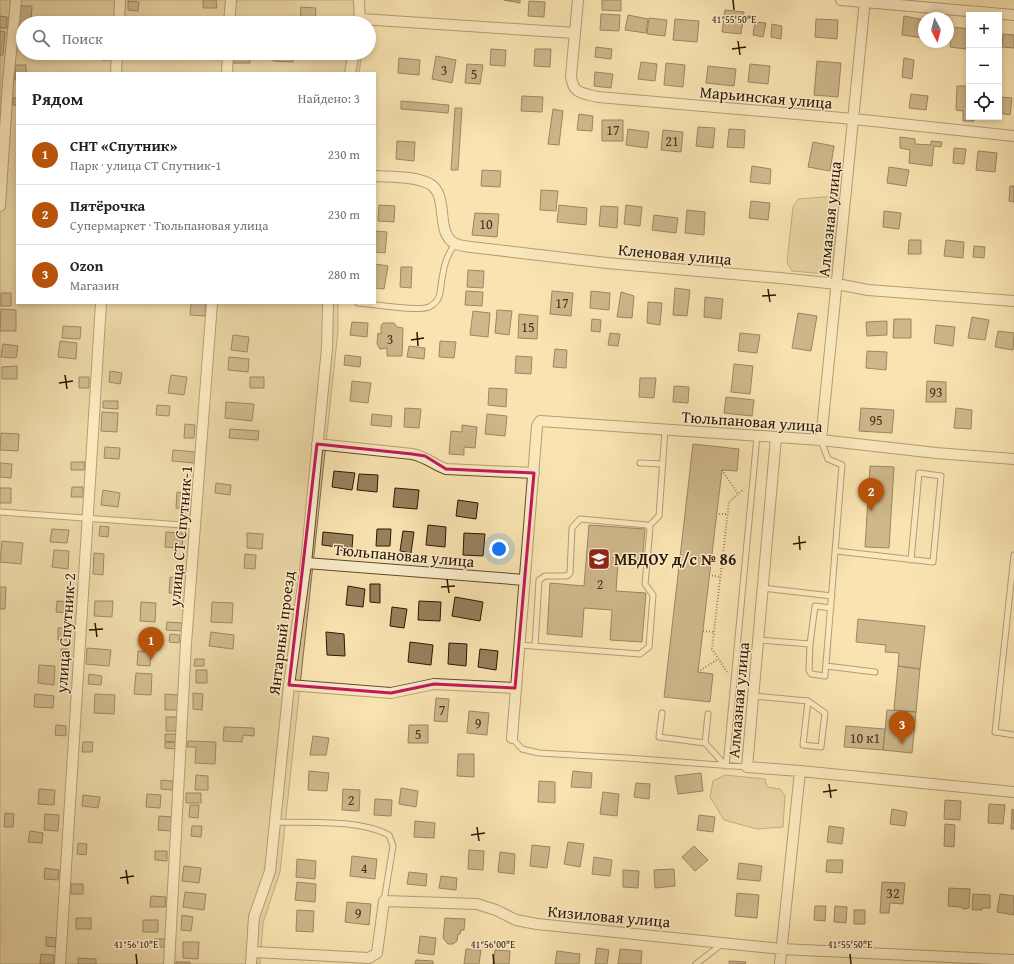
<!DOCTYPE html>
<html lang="ru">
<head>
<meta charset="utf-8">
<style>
	body { margin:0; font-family:"Gentium Book Plus",serif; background:#f2f2f2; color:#202124 }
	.controls { position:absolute; right:12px; top:12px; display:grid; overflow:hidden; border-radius:0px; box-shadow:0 2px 6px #0003 }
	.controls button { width:36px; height:36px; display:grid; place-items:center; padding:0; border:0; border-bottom:1px solid #e0e0e0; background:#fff; color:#202124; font:20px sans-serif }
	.compass { position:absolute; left:918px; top:12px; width:36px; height:36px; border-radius:50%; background:#fff; box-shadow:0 2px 6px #0003; rotate:173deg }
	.you { position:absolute; left:499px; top:549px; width:14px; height:14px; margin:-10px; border:3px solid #fff; border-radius:50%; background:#1a73e8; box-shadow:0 0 0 6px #1a73e833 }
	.badge { display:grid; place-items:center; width:26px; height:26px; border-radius:50%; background:#b45309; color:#fff; font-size:13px; font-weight:700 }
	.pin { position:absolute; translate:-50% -33px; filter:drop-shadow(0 1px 2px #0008) }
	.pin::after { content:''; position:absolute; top:21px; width:14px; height:12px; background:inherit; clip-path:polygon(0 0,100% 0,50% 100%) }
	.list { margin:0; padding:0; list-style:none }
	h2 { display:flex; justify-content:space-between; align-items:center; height:52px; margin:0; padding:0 16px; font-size:17px }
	h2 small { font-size:13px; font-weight:400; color:#757577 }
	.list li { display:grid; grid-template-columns:26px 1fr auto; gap:12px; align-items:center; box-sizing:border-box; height:60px; padding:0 16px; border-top:1px solid #e0e0e0 }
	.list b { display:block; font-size:15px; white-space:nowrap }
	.list p { margin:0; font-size:13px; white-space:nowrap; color:#757577 }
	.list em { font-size:13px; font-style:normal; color:#757577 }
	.icon { flex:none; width:22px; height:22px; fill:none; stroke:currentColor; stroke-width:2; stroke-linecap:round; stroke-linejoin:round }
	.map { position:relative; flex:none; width:1014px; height:964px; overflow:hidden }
	.search { position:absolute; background:#fff; box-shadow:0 2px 6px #0003; left:16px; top:16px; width:360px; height:44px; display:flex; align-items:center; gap:10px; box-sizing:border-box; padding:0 14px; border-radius:22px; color:#757577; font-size:15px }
	.panel { position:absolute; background:#fff; box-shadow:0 2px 6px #0003; left:16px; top:72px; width:360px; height:232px; border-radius:0px }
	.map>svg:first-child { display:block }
</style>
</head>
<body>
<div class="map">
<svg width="1014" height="964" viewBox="0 0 1014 964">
	<rect width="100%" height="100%" fill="#f9e4b1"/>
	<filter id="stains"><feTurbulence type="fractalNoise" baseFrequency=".005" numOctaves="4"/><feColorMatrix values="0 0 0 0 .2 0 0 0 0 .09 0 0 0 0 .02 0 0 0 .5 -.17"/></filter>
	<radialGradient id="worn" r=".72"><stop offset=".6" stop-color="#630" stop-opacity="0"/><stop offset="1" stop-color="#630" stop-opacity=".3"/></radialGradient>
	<path fill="#d6c193" stroke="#816c4a" d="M0,0H362L365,23H23V53H362L359,73H17V303H338V331L280,872L263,923L260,964H0Z
		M837,196L840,200L831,272L826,274L792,271L787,263L793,207L798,199Z
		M725,775L765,779L767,787L780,789L785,796L783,827L757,829L724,820L710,797L713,781Z"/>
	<path fill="#97815d" stroke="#2c1601" d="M203,0H216L217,8H203Z
		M504,0H520V3Z
		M602,0H621V11L602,10Z
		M128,1L139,2L138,11L128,10Z
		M529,1L545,2L544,17L528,16Z
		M20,6H32L31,23H23V29H18Z
		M301,7L316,8L315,21L300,20Z
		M725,10L744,12L741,34L722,32Z
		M601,14L620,15L619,31L600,30Z
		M628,15L648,19L646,33L625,30Z
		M0,16L7,17V28H0Z
		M904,16L924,20V38L902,35Z
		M192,18L208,19V23H192Z
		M649,18L667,20L665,36L647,34Z
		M675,19L699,21L697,42L673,40Z
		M816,19L838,20L837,39L815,37Z
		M755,22L766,23L763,37L753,35Z
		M772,24L782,26L781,39L771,37Z
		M952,27L969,29L966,49L950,47Z
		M0,31L5,32L3,55H0Z
		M1003,34L1014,35V48L1002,47Z
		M596,47L612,49L611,59L595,57Z
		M491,49L506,50L505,66L490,65Z
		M535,49H551L550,67L534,66Z
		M102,53H112L111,60H102Z
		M207,53H219V60L206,59Z
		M274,53H294L293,62L273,61Z
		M233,54L250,55V63H233Z
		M436,56L456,60L452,83L432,79Z
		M399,58L420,60L419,75L398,73Z
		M904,58L914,60L912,79L902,77Z
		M817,61L841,63L838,97L814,95Z
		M641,62L657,64L655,81L638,79Z
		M666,63L685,65L683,87L664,85Z
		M467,64L483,65L480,84L465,83Z
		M750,64L770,66L768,84L748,82Z
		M15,65H26V73H17V80H15Z
		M708,66L736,69L734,86L706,83Z
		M595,72L613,74L611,88L594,86Z
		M957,86H969V117H974V121H963V111L956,110Z
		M911,94L928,96L926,110L909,108Z
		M522,96L543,97L542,112L521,111Z
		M1000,97L1012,98L1010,115L999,113Z
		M13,98H17V105H13Z
		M401,101L449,105L448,113L401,109Z
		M455,108H462L458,170H451Z
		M553,109L563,111L559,145L548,144Z
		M579,114L593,116L592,131L577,130Z
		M602,120H623V141H602Z
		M698,127L715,128L713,148L696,146Z
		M628,129L649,132L647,148L626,145Z
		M729,129L745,130L744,148L727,147Z
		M663,130L683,132L681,152L661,150Z
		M900,137L915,139V144L931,145V141L942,142L941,147L934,146L932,166L909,163L910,150L900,148Z
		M397,141L415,142L414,161L396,159Z
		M813,142L834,146L830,171L808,167Z
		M954,148L966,149L964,164L953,163Z
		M978,151L997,153L995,172L976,170Z
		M752,166L771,169L770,184L750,182Z
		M889,167L909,170L906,186L887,183Z
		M482,170L501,171L500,187L481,186Z
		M1010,186H1014V202L1009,201Z
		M541,190L558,191L556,211L540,210Z
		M751,201L770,203L768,220L749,218Z
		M379,205L395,206L394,222L378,221Z
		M559,205L587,208L586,225L557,222Z
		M626,205L642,207L640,226L624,224Z
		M601,206L618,207L617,228L599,226Z
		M687,210L705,212L704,235L685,233Z
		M884,211L901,213L899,229L883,227Z
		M475,213L499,214L497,237L472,235Z
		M654,215L678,218L676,233L652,230Z
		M375,231L387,232L385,253L375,252Z
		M909,240H921V254H908Z
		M946,240L964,242L963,258L944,256Z
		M974,246L985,247L984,258L973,257Z
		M375,264L388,266L384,289L375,288Z
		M401,267H412L411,288L400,287Z
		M468,270L484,271L483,288L467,287Z
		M675,288L690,290L687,316L673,315Z
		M466,291L483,292L482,306L465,305Z
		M552,291L573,293L571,316L550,314Z
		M591,291L610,293L609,310L590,308Z
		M621,292L634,296L632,318L617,317Z
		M1,293H11V306H1Z
		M705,297L723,299L721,319L704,317Z
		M648,302L662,303L660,325L647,323Z
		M191,303H206L205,316L190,315Z
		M1,309L16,310V331H0Z
		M497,310L512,311L509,335L495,333Z
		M473,311L490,313L488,337L470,335Z
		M798,313L817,316L811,351L792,348Z
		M519,314L538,316L537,339L518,338Z
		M972,317L989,320L985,340L968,338Z
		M592,319L601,320L600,332L591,331Z
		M894,319H911V338H893Z
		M887,321V335L867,336L866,322Z
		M352,322L368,323L367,337L350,335Z
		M383,323H394L397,327L403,328L402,356H387V348L380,349L377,344L378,333L381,334V326Z
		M936,325L955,327L953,346L934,343Z
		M63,326L81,327L80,339L62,338Z
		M998,331L1014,333L1013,350L995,347Z
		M610,333L620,334L618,346L608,345Z
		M740,333L760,335L757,353L738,351Z
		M233,335L249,337L247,352L231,350Z
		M60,341L77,343L76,359L58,357Z
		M440,341L456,342L454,358L439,357Z
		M3,344L18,346L16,358L1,357Z
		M409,346L425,348L424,359L407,357Z
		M555,349L567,350L566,368L553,367Z
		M867,351L887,352L886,370L866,368Z
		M345,355L361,357L360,367L344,365Z
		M516,356L532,357L531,374L515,373Z
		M229,357L249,359L248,372L228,370Z
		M734,364L753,366L750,394L731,392Z
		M17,366V379H2V367Z
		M110,371L122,373L120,384L109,382Z
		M171,375L187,377L184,395L168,393Z
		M79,377H89V388H79Z
		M250,377H264V388H250Z
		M640,378H656L654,398L639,397Z
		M352,381L371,383L368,403L350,401Z
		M927,381L946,382V402H926Z
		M674,386L689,387L688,403L673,402Z
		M489,388L507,389L506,407L488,405Z
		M726,397L754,400L752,416L724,413Z
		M103,401H118V409L103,408Z
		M226,402L254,404L252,421L225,418Z
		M157,405L170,406L169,416L156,415Z
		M405,408L421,409L419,428L404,427Z
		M861,408L894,410L892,433L859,431Z
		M956,408L972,410L971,429L954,428Z
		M102,412L118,413L117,432L101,431Z
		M372,414L392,416L391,427L371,425Z
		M487,414L507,416L505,436L485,434Z
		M185,424L195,425L194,438H184Z
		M462,425L477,427L475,448L464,447V455L449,454L451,431L462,432Z
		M230,429L259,431L258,440L229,438Z
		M1,433L19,434L18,451L0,450Z
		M693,444L739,449L737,471L722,470L698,672L713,674L710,702L664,697Z
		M105,447L120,448L119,459L104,458Z
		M173,450L196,452L195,463L172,461Z
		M71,462H85L84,470H71Z
		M0,463L12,464L11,478L0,477Z
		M870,466L894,467L889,548L865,547Z
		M334,471L355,473L352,490L332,487Z
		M359,474L378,475L377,492L357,490Z
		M216,483L231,485L230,495L215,493Z
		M72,487H83V497H71Z
		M0,488H11V503H0Z
		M395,488L419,490L417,509L393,507Z
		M103,490L120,493L118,507L101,505Z
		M177,492L191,494L189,509L176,508Z
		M458,500L478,503L476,519L456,516Z
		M428,525L446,527L445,547L426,545Z
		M589,525L645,529L642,565L618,563L616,591L646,593L642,642L610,640L612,610L584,608L582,637L547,634L550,583L584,586Z
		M100,526L109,527L108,537L99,536Z
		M52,529L69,530L67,543L50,542Z
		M377,529H391L390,546H376Z
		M403,531L414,532L411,553L400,551Z
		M166,532L183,533L182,548L165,547Z
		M323,532L353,535L352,548H350V551L337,550L338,547L322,545Z
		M247,533L263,534L262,549L247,548Z
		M464,533L485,534L483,556L463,555Z
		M2,541L23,543L21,564L0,562Z
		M54,550L69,551L68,569L52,567Z
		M94,553L104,554L103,575L93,574Z
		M245,554L256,555L255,569L244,568Z
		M170,577L183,578L182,594L169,593Z
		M370,584H380V603L370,602Z
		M348,586L365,589L363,607L346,605Z
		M0,587H6L5,609H0Z
		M455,597L483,602L480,621L452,616Z
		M57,601L70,602L69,613L56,612Z
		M95,601H113L112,617L94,616Z
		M419,601L441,602L440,621L418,620Z
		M141,602L156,603L155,622L140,621Z
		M212,602L233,603L232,623L211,622Z
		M392,607L407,609L404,628L390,626Z
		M858,619L925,626L920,669L898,666L899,653L885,652L886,645L856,642Z
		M167,622L182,623V631L166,630Z
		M58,628H68V640H58Z
		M211,632L234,635L233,649L209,646Z
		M326,632L344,634L345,656L327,655Z
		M170,634L180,635L179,643L169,642Z
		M410,642L433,645L431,665L408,662Z
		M449,643L467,644L466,666L448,664Z
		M87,648L111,650L109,666L86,664Z
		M61,649H69V662H61Z
		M480,649L498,651L496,670L478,667Z
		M138,651L151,652L150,666L137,665Z
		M195,659H204V666H194Z
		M39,665L55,666L54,685L38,683Z
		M898,666L920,669L916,712L894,710Z
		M196,670H207V683H196Z
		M136,673L152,674L151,695L134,694Z
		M89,674L102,676L101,685L88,684Z
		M193,693L203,694L202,710L193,709Z
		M35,694L54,696L53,708L34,707Z
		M95,694L115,695L114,714L94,713Z
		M165,694L178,695V710H165Z
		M436,698L449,699L447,722L434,721Z
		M887,710L916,712L912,753L883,750Z
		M469,711L489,713L487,735L467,733Z
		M166,717H178L177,731H166Z
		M56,725L66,726V736L55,735Z
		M409,725H428V743H408Z
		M846,726L885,729L883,750L844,747Z
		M224,727L254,728V736L243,735L242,742L223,741Z
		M165,734H176V742L165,741Z
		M313,736L329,738L326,755H310Z
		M188,741L216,742L215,764L195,763L196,747H187Z
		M83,742H93L92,752H82Z
		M165,742L175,743V749L165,748Z
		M458,754H474V777L457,776Z
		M309,771L329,773L327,791L308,790Z
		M573,771L592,773L591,788L571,787Z
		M701,773L703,791L678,794L675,776Z
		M196,775L208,776V790H195Z
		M161,780L173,781V790L161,789Z
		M539,781L555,782V803L538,802Z
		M636,783L650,784L649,799L634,797Z
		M401,788L418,791L416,807L399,804Z
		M39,789L55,790L54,805L38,804Z
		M343,789L360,790L359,811L342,810Z
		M603,792L619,794L617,816L600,814Z
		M186,793H201V803H186Z
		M147,794L161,795L160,808L146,807Z
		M83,795L100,797L98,808L82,806Z
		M375,799L392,800L391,816L374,815Z
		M945,800L961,801L960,820L944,819Z
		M989,804L1005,805L1003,824L988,823Z
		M190,805H199L198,818L189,817Z
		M892,809L907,812L905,826L890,824Z
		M1012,809L1014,810V829H1011Z
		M5,813L14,814L13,827H4Z
		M45,814L59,815L58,831L44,830Z
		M699,815L715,817L713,832L697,830Z
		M159,816L173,817L172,831L158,830Z
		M415,821L435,823L434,838L414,837Z
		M945,824L955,825L954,847L944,846Z
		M192,826H202L201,837L191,836Z
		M829,826L844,828L842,844L827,842Z
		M30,831L43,833L42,843L28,842Z
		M568,842L584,844L580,867L564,864Z
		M78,843L87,844L86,855L77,854Z
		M532,845L550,847L547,868L530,866Z
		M694,846L708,860L695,871L682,857Z
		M469,850L484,851L483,870L468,869Z
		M155,851H167V861L155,860Z
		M500,852L515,854L514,874L498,872Z
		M352,856L377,859L375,879L350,876Z
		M594,857L612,860L610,876L592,874Z
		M297,859L316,861L315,879L296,877Z
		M827,860H843L842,873L826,872Z
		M739,863L762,866L760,881L737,879Z
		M184,866L201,868L199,883L182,881Z
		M45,868L59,870L58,880L44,879Z
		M674,869L675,886L655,888L654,870Z
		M623,870L639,871L638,888L623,887Z
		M409,872L427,874L426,886L407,884Z
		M441,876L457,878L456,890L439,888Z
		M297,882L316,884L315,902L295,900Z
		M882,882L905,883L903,904L890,903L889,913H880Z
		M71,884H83V894H71Z
		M949,888L970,889L969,908L963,909L961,907L948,906Z
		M185,892L206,894L204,910L183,907Z
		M737,893L759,895L757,918L735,916Z
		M973,894L990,895V908H982V910H972Z
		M1000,894L1014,896V915L997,912Z
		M151,896L166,897L165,907H150Z
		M347,902L371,904L369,925L345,922Z
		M815,906H826L825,921L814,920Z
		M835,906L847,907L846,923L834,922Z
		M297,910L314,911L313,932L296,931Z
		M854,910H865V924H854Z
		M182,915L193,917L191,931L181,930Z
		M76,918H91V929H76Z
		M445,918L465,919L464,930H461L460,934H458L457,941L453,944H448L443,938Z
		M143,920H158V932H143Z
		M420,936L436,938L434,955L418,953Z
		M46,937L56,938L55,947L46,946Z
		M154,939H165L164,947H153Z
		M183,942H199L198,959L183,958Z
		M597,948L609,950L607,964H595Z
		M466,949L481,950L479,964H464Z
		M620,949L642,951L641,964H618Z
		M495,950L510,951L509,964H493Z
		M557,951L580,954L579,964H555Z
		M41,954L54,955L53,964H40Z
		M78,958L96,959V964H78Z
		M416,960L433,961V964H415Z
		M729,961L746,962L745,964H729Z
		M176,962H190V964H176Z"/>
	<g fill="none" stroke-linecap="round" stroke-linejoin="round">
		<g stroke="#5f4a2d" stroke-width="7">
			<path id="lane" d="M358,303C374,304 416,312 429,307C435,304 439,299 440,293C443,273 443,261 455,244
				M640,463L662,464
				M0,512L196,526
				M649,526L659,516L665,430
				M836,551L933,562L941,476L919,473L911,560
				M1014,555L995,732L1014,735
				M762,588L832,596
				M758,640L810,644L809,670L811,674L825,676L842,465L828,459L821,441
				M810,644L815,606L831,608
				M519,645L640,654L649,647L653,595L645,584L650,528L647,525L580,519L572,528L570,573L567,576H545L539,580L535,646
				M826,666L875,672
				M753,696L808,701L803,745L821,747L825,713L808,701
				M662,713L659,737L705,743
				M708,714L705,743L726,766
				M512,738L522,749L539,753L627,758L747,767
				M726,766L757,436
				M275,822C309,823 358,819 389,835L393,846L384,901
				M696,964L722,944"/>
		</g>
		<g stroke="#5f4a2d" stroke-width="12">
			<path id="street" d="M359,0L360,23
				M578,0L571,76C573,94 582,93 598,97L854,119L1014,136
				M841,0L1014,15
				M361,19L575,33
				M119,23L120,0
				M229,23L231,0
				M116,73L117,53
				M227,73L228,53
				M350,73L354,53
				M375,176C391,177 415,176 430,184C450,196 434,234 456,244C460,246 466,246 471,247L607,263L780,278L837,284L868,290L1014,301
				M0,206L8,82L16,0
				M776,437L747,767L800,771L780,964
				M821,440L865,0
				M317,444L412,454C427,457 432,464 446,469L534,473
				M306,563L525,580
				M289,685L391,693L434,684L515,688
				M512,738L537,426L540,421L821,440L936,453L1014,459
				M800,771L1014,792
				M252,952L369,958L377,953L384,901L477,904L496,910L516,920L537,924L782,949L1014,960
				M60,964L101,303
				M169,964L186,643L212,303
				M251,964L254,917L270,871L289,685L306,563L327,348L328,303"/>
		</g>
		<path stroke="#2c1601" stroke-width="2" stroke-dasharray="1 2" stroke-linecap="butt" d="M722,470L738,494
			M716,514H728
			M709,575L720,577
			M703,631L714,632
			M698,672L718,659
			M727,672L712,649L729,502L744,489"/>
		<use href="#lane" stroke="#fbedcc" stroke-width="5"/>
		<use href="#street" stroke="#fbedcc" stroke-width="10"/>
	</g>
	<path d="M0 0H1014V964H0ZM317,444L412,454L425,456L446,469L534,473L515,688L434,684L391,693L289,685Z" fill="#f9e4b1" fill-opacity=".55" fill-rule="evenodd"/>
	<path fill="none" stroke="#c2185b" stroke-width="3" stroke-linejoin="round" d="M317,444L412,454L425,456L446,469L534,473L515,688L434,684L391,693L289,685Z"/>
	<path fill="none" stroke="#2c1601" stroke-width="1.5" d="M733,0L734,10M738,41L740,55M732,49L746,47M768,289L770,302M762,296L776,295M417,332L418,346M411,340L424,338M65,375L67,389M59,383L73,381M799,536L800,550M793,544L806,542M447,579L449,593M441,587L455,586M95,623L97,637M89,630L103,629M829,784L831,798M823,792L837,790M477,827L479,841M471,835L485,833M126,870L128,884M120,878L134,876M136,954L137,964M493,954L494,964M850,954L851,964"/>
	<defs>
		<g id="school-square" transform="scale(1.15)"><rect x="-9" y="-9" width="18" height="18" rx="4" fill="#8f2418" stroke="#fbedcc"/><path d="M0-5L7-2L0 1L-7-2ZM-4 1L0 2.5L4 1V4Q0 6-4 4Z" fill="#fff"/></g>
	</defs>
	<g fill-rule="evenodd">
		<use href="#school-square" x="599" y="559"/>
	</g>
	<g text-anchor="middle" stroke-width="3" stroke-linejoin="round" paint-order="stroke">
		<g font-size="14" fill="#473118">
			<text x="444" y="75">3</text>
			<text x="474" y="79">5</text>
			<text x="613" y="135">17</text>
			<text x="672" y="146">21</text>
			<text x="486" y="229">10</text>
			<text x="562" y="308">17</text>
			<text x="528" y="332">15</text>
			<text x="390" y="344">3</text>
			<text x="936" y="397">93</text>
			<text x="876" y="425">95</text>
			<text x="600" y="589">2</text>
			<text x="442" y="715">7</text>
			<text x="478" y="728">9</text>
			<text x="418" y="739">5</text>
			<text x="865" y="743">10 к1</text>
			<text x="351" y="805">2</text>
			<text x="364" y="873">4</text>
			<text x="893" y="898">32</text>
			<text x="358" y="918">9</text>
		</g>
		<g font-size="16" fill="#2c1601" stroke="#fbedcc">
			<text transform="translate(766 97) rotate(5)" y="6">Марьинская улица</text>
			<text transform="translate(829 219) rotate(-84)" y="6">Алмазная улица</text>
			<text transform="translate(675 254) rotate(5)" y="6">Кленовая улица</text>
			<text transform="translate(752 421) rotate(4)" y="6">Тюльпановая улица</text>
			<text transform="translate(180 536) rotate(-85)" y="6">улица СТ Спутник-1</text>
			<text transform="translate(404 555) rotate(5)" y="6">Тюльпановая улица</text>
			<text transform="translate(65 633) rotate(-86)" y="6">улица Спутник-2</text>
			<text transform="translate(281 633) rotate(-83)" y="6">Янтарный проезд</text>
			<text transform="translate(738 700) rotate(-85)" y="6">Алмазная улица</text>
			<text transform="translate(609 916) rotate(5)" y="6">Кизиловая улица</text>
		</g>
		<g font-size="16" font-weight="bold" fill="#2c1601" stroke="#fbedcc" text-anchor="start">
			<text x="614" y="565">МБДОУ д/с № 86</text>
		</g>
	</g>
	<g font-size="10" text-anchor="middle" fill="#2c1601" stroke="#fbedcc" stroke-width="3" stroke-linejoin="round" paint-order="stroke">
		<text x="734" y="23">41°55'50"E</text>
		<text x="136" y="948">41°56'10"E</text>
		<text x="493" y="948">41°56'00"E</text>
		<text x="850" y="948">41°55'50"E</text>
	</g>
	<rect width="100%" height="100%" filter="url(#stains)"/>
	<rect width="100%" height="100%" fill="url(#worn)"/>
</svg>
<div class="controls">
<button>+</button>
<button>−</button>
<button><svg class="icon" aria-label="locate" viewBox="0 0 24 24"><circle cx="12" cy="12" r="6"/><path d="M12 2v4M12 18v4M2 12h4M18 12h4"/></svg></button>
</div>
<svg class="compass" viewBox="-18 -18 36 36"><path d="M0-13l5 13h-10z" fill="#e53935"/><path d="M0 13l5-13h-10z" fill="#757577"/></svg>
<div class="you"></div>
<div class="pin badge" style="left:151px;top:660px">1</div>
<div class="pin badge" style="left:871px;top:511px">2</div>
<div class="pin badge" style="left:902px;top:744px">3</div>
<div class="search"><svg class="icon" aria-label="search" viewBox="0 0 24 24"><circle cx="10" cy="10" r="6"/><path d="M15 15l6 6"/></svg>Поиск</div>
<section class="panel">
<h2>Рядом<small>Найдено: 3</small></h2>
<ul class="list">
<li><span class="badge">1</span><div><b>СНТ «Спутник»</b><p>Парк · улица СТ Спутник-1</p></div><em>230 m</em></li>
<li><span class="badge">2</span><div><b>Пятёрочка</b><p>Супермаркет · Тюльпановая улица</p></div><em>230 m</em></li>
<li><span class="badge">3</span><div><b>Ozon</b><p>Магазин</p></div><em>280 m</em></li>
</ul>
</section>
</div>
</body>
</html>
